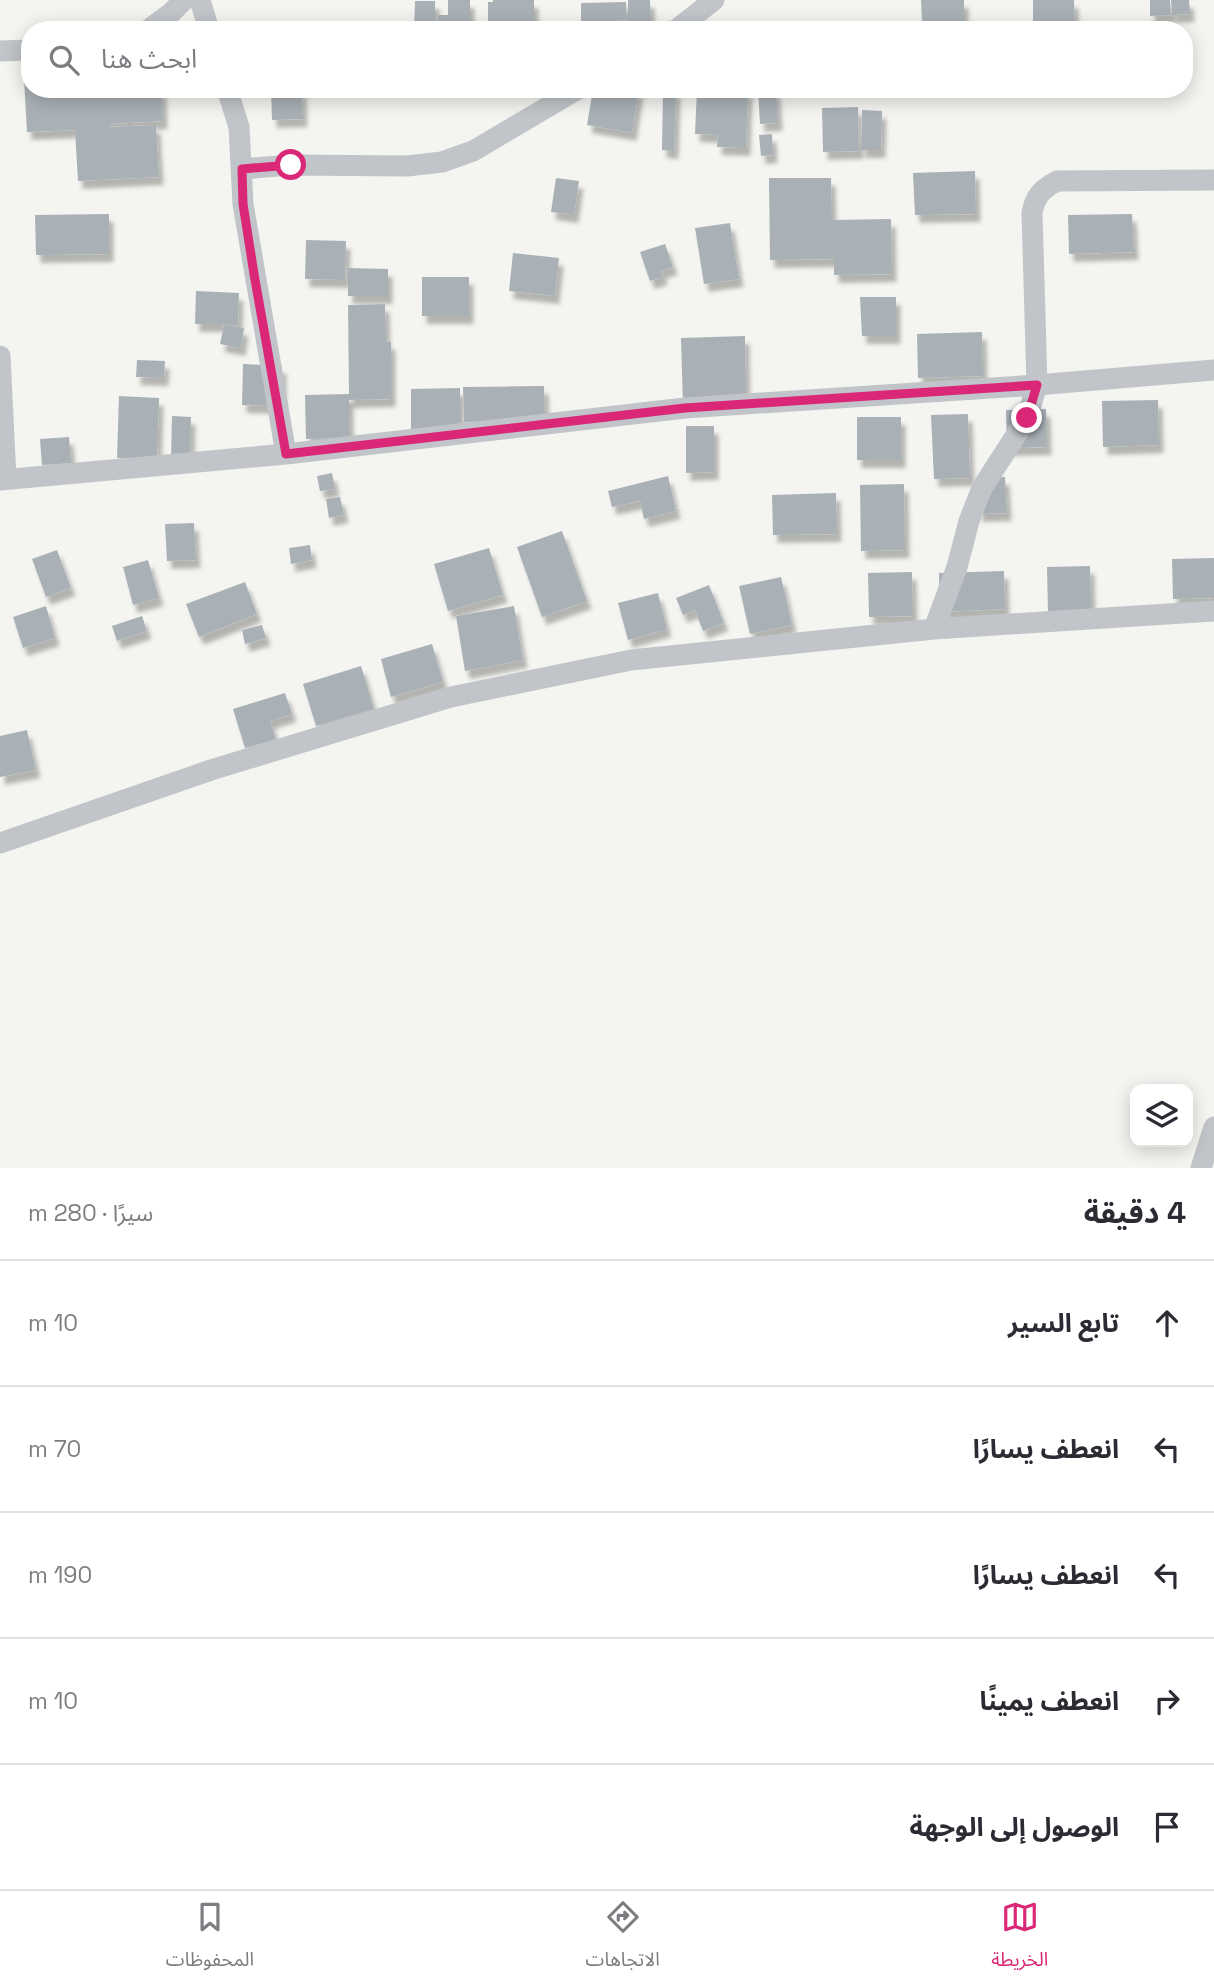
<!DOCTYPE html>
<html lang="ar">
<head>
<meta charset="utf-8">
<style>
	body { margin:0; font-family:"Space Grotesk","Noto Sans Arabic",sans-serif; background:#f2f2f3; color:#2b2b33; direction:rtl }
	.controls { position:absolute; right:21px; bottom:21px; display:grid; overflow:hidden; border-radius:14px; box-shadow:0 4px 18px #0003 }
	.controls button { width:63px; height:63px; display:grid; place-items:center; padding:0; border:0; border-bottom:2px solid #e1e1e2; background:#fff; color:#2b2b33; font:35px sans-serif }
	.stop { position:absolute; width:21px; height:21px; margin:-16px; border:5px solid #db2777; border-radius:50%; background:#fff }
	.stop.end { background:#db2777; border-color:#fff; box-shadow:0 2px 7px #0008 }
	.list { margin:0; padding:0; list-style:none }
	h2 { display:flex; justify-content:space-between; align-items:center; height:91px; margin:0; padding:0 28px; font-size:30px }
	h2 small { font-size:23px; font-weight:400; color:#7c7c81 }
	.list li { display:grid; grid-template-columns:46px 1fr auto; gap:21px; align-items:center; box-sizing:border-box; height:126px; padding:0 28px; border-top:2px solid #e1e1e2 }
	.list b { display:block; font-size:26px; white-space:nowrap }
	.list em { font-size:23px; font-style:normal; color:#7c7c81 }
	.icon { flex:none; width:38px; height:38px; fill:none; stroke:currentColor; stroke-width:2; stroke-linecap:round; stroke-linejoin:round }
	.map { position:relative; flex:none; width:1214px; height:1168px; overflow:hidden; direction:ltr }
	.search { position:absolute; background:#fff; box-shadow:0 4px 18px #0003; left:21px; right:21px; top:21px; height:77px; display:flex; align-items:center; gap:18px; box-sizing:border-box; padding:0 24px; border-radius:28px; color:#7c7c81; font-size:26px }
	.sheet { height:721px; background:#fff }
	nav { display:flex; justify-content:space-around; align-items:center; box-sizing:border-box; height:98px; border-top:2px solid #e1e1e2; background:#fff; font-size:19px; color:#7c7c81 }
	nav a { display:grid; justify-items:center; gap:4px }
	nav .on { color:#db2777 }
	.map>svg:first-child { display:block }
</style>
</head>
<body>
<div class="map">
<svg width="1214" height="1168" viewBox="0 0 1214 1168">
	<defs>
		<filter id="shadow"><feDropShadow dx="4.5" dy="8" stdDeviation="2" flood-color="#0004"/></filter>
	</defs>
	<rect width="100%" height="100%" fill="#f4f4f0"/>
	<path fill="#a9b1b7" filter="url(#shadow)" d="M448,0H470V30H438V15H448Z
		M493,0H534V30H488V2H493Z
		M628,0H650L651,22L681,20L682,30H617L616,23H628Z
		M921,0H964V21L922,22Z
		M1033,0H1074L1075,30H1033Z
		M1150,0H1170L1171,15L1150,16Z
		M1171,0H1189L1190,14L1172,15Z
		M415,1H435V30H414Z
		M626,2L627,20L614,21V30H581V3Z
		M30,77V89H162L163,121L109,124V127L156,125L159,177L78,181L75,130L27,132L24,78Z
		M271,89H302L303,119L272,120Z
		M593,89H639L632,133L587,125Z
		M663,89H676L674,151L662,150Z
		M697,89H748L746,148L717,147L718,135L695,134Z
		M758,89H776L778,123L760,124Z
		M858,107L859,151L823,152L822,108Z
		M862,110L882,111L881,150H861Z
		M772,134L773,155L761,156L759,135Z
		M975,171L976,214L915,215L913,173Z
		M556,178L579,181L574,215L551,212Z
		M769,178H831L832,220L891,219L892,274L834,275V259L770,260Z
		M109,214V254L36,255L35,215Z
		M1132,214L1134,252L1069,254L1068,215Z
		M730,223L739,279L704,284L695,228Z
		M306,240L346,241L345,280L305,279Z
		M665,244L673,267L661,271L663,277L650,281L640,252Z
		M513,253L559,258L555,296L509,291Z
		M348,268L388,269V296H348Z
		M422,277H469V316H422Z
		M196,291L239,293L238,324H195Z
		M860,297H896V336H862Z
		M385,304L386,342H391V399L349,400V438L306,439L305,395L349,394L348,305Z
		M224,325L244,328L241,348L220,344Z
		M982,332L983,376L918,378L917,334Z
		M745,336L746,402L683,405L681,338Z
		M137,360L165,361L164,378L136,377Z
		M243,364L282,366L281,406L242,405Z
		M544,386L545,420L464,422L463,387Z
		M460,388V428L411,429V389Z
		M119,396L159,398L157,460L117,458Z
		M1158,400L1159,445L1103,447L1102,401Z
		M1046,409L1047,447L1007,448L1006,410Z
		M968,414L970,478L934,479L931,415Z
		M172,416L191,417L190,458L171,457Z
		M857,417H901V460H857Z
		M686,426H714V472L686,473Z
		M69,437L71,463L42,465L40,439Z
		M332,473L335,489L320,491L317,476Z
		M668,476L676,511L644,519L640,501L612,507L608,491Z
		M1005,477L1007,513L978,514L977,478Z
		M904,484L905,550L861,551L860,485Z
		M836,493L837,534L773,535L772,495Z
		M340,497L344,515L329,518L326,499Z
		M194,523L196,560L167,561L165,524Z
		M562,531L587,601L542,617L517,547Z
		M310,545L312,560L291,564L289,548Z
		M489,548L503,595L448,611L434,564Z
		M57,550L71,588L46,597L32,559Z
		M1214,558V598L1173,599L1172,559Z
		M148,560L159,598L133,605L123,567Z
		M1090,566L1091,610L1048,611L1047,567Z
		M1004,571L1005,609L940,612L939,573Z
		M912,572L913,616L869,617L868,573Z
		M781,577L792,625L750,634L739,586Z
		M245,582L257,614L199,637L186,604Z
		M709,585L724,623L703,631L695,610L683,615L676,598Z
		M658,593L667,629L628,640L618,603Z
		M46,606L55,638L23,648L13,617Z
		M514,606L523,660L465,671L456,616Z
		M142,616L147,631L117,641L112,626Z
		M262,625L266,638L245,644L242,630Z
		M432,644L443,682L391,697L381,659Z
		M361,666L374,709L316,726L303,684Z
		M285,693L292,714L270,721L276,739L245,748L233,709Z
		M27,730L36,770L0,777V736Z"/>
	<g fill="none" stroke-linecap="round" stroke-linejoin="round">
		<path stroke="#c1c4c8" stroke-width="21" d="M200,0L209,30
			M148,30L171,13L184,0
			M676,30L714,0
			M0,51L30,50
			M227,89L239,127L243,204L286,454
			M242,169L291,165L407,166L442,162L473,151L578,89
			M0,356L6,479
			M0,480L286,454L685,408L1037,385L1214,370
			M934,629L957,567L969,521L982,488L1027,418L1037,385L1032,213C1035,196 1042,189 1057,181L1214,180
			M0,843L211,770L451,697L631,660L934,629L1214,611
			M1201,1168L1214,1127"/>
	</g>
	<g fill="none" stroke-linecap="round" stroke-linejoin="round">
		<path stroke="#db2777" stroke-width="9" d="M291,165L242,169L243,204L254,274L286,454L685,408L1037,385L1027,418"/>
	</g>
</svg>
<div class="controls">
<button><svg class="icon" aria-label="layers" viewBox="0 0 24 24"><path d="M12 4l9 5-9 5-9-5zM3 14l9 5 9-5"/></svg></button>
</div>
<div class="stop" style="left:291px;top:165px"></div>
<div class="stop end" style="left:1027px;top:418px"></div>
<div class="search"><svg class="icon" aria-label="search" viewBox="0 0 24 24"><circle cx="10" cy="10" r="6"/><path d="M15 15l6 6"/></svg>ابحث هنا</div>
</div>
<section class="sheet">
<h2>4 دقيقة<small>سيرًا · 280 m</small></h2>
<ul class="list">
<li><svg class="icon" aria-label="ahead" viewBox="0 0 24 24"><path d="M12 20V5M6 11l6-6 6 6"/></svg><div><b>تابع السير</b></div><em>10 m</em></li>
<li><svg class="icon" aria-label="left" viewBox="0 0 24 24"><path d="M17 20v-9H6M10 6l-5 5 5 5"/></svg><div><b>انعطف يسارًا</b></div><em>70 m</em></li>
<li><svg class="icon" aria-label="left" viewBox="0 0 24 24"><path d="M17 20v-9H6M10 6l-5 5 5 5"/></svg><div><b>انعطف يسارًا</b></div><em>190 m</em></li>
<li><svg class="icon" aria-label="right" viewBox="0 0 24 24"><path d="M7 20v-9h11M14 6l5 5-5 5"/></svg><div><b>انعطف يمينًا</b></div><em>10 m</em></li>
<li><svg class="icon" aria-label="arrive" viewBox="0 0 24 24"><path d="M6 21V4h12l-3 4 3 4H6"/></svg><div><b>الوصول إلى الوجهة</b></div></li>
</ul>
</section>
<nav>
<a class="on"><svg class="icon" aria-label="map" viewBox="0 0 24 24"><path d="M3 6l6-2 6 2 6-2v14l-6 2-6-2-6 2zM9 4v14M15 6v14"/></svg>الخريطة</a>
<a><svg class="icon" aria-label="directions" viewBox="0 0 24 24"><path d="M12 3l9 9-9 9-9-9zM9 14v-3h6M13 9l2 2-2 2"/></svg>الاتجاهات</a>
<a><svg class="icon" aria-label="saved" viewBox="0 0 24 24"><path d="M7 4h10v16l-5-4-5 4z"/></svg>المحفوظات</a>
</nav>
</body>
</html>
